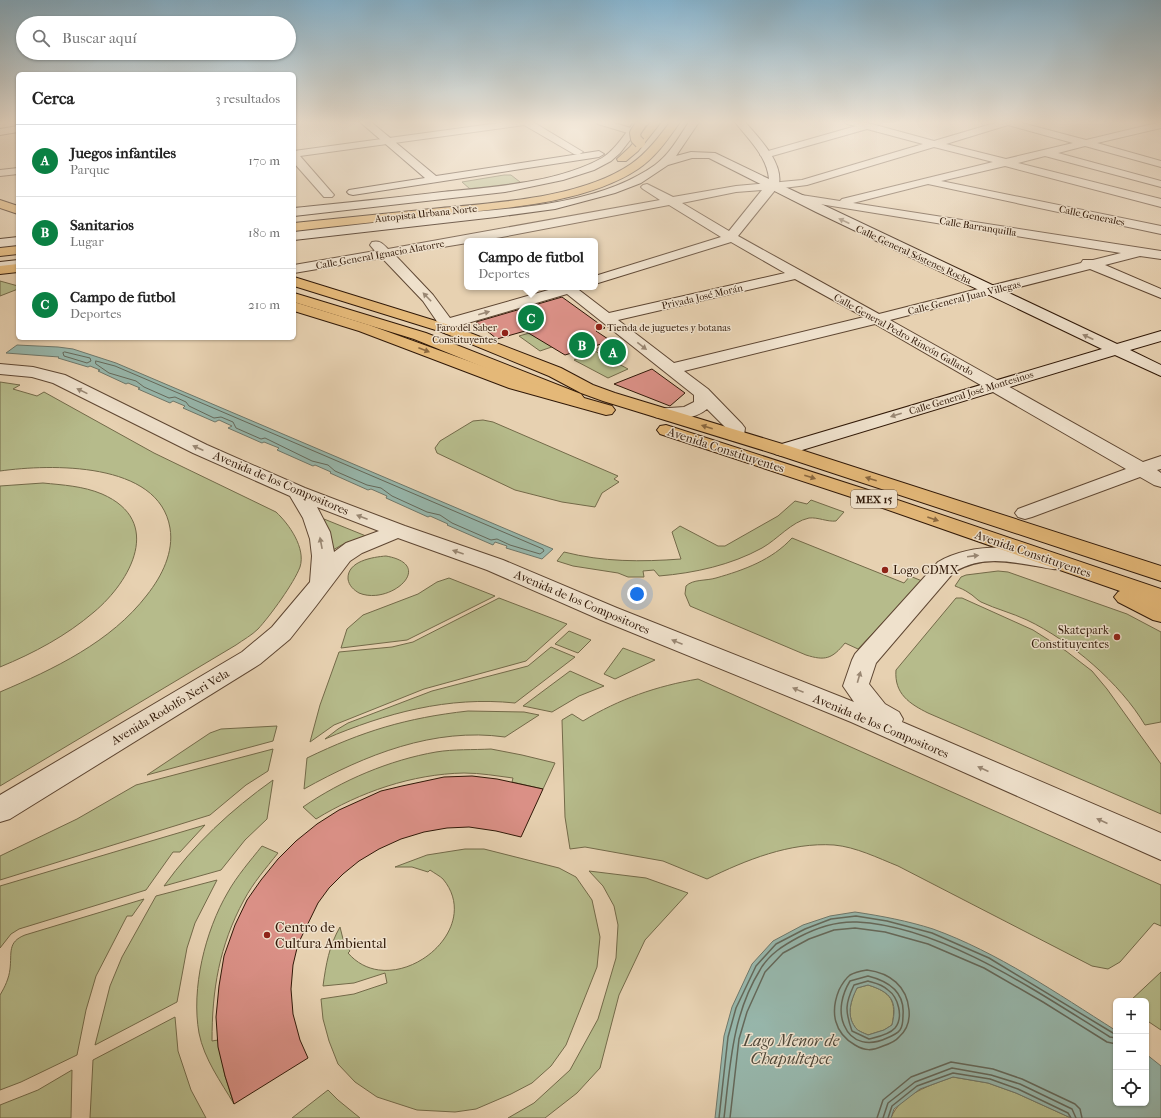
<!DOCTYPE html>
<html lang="es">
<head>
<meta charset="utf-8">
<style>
	body { margin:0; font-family:"IM FELL French Canon",serif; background:#f6f6f6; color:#222 }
	.controls { position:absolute; right:12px; bottom:12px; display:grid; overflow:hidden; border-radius:6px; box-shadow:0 1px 3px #0004 }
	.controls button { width:36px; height:36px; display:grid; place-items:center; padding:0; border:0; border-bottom:1px solid #e0e0e0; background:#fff; color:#222; font:20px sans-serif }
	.you { position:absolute; left:637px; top:594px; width:14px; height:14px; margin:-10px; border:3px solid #fff; border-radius:50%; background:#1a73e8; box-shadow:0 0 0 6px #1a73e833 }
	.badge { display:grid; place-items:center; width:26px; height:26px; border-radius:50%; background:#0b8043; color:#fff; font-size:13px; font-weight:700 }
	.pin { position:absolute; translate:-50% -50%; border:2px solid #fff; box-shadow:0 1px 4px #0006 }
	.popup { position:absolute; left:464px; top:238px; width:134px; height:52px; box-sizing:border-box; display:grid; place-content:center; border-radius:6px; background:#fff; filter:drop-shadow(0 1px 3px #0005); font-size:13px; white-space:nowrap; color:#767676 }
	.popup b { font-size:15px; color:#222 }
	.popup::after { content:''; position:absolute; left:50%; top:100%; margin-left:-8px; border:8px solid transparent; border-top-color:#fff }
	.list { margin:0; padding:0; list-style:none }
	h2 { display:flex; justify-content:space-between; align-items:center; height:52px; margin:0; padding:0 16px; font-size:17px }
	h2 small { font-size:13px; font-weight:400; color:#767676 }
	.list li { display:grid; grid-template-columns:26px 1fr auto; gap:12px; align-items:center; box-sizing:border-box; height:72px; padding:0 16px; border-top:1px solid #e0e0e0 }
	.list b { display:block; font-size:15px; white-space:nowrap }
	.list p { margin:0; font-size:13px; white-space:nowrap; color:#767676 }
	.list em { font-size:13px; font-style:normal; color:#767676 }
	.icon { flex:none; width:22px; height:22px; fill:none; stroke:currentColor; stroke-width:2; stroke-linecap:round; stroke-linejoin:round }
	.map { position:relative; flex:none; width:1161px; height:1118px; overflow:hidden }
	.search { position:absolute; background:#fff; box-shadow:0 1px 3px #0004; left:16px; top:16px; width:280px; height:44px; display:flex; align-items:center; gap:10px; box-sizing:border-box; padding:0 14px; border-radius:22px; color:#767676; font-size:15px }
	.panel { position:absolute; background:#fff; box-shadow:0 1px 3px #0004; left:16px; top:72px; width:280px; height:268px; border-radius:6px }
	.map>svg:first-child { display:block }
</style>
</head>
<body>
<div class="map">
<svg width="1161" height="1118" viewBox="0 0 1161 1118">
	<rect width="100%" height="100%" fill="#e7d1b1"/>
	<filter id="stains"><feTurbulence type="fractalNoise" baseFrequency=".005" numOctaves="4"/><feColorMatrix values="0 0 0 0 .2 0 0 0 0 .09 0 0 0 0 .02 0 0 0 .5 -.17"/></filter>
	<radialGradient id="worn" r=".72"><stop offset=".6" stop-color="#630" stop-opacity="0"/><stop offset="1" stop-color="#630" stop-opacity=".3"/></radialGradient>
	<path fill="#b6bb8b" stroke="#736a49" d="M504,175H511L520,182L518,183L475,190L470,189L462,182Z
		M0,281L18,286V289L0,296Z
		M574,320L595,332L540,351L519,336Z
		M613,343L626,356L617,359L595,349Z
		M595,351L628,369L608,378L574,360Z
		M0,382L20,385L13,389L37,396L44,392L154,453L276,512C289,524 306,548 300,567C294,583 270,616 258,629C252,635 243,640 236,645L0,786V692C54,669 111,642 147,595C162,576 174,552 170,528C159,461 50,464 0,471Z
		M483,420L493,422L618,476L614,479L619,482L602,493L595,507L562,502L515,490L437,453L435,448L440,441L473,421Z
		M43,483C63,485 83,486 102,494C164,521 131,581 94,612C66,636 34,653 0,667V486Z
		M811,500L844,512L836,521C827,522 818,517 809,518C791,522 778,539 762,548C731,565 695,573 659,576L654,570L643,571L644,577H628L618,573L573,566L557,561L564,552C603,562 641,562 681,559L672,532L680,526L718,546H725L778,516L795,501L807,504Z
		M324,519L366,536L345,543L333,550Z
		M792,538L904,583L910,576L922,581L858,649L845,643C832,659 825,661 806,655L690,606L685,594L686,586C693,579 706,581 716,578C744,570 772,560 792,538Z
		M386,556C437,565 390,606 359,593C354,590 349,586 348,579C347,561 373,557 386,556Z
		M998,571L1008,572L1127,614L1161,632V722L1145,725C1120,683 1071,641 1027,620C1012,613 996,609 981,602C977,600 973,595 969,593C965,590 960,588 955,586L961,577L966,575Z
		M449,578L495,596L407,640L341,648L347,629L363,615L418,594L437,582Z
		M499,598L567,624L526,661L424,689L334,725L310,742L320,705L339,652L392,647L413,642Z
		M956,598H962L1033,630L1066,651L1092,671L1107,689L1161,764V814L928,713C910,704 894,694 896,670Z
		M569,631L591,640L578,653L555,644Z
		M551,647L575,657L515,703C448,696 386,713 325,739L338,729L348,723L432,691L528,666Z
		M623,648L655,660L615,679L604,674Z
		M570,671L604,686L579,696L552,712L523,706Z
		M698,679L1161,885V926L1154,923L1120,962L1108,969L1092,966L898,866C878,858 856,847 834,845C790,842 746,860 707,879L663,861L585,847L570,849L565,817L562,720L572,714L583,721C619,699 657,686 698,679Z
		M468,711L524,712L539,715L505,737C434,727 365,755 304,789L307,758C363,731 406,718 468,711Z
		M277,726L273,741L147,775L210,733L221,729Z
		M273,749L268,771L246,785L210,815L0,880V856L77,819L136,785Z
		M491,749L522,755L555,763L543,789L512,782L513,778C497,776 481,773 464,773C412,774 360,792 316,819L303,807C342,780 390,760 436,752C454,749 473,750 491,749Z
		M273,780L267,819L245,840L221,870L164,886C194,844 231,810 273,780Z
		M205,825L180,852H173L146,890L19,929L11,934L0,948V886Z
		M262,846L278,853C266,868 253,883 244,900C219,946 212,990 212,1041L218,1040L225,1076L234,1104C221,1082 204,1059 199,1033C191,989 205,931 228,892C237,876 250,861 262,846Z
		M465,849H484L559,868L576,877L592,900L600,937L597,967L566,1045L551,1066L532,1083L511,1094L476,1109L455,1112L417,1110L377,1097L355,1082L338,1064L329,1041L323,1019L321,999L354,994L387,983L385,973L354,983L323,986C326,964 329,946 340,927L344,943L350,951L348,953C392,1004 487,932 443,879C440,876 434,873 430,870L428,872L412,867H395L427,855Z
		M589,871L646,878L688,893L645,940L619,995L600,1068L577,1093L545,1118H508L534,1103L570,1070L598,1019L616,958L618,925L614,906L603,886Z
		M217,880L195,923L187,948L177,1002L95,1045L110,986L122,957L156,896Z
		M144,899L132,916H127L96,976L86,1010L77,1055L21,1082L0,1090V995C5,987 9,978 10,969C12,953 7,942 25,935Z
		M1161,972V1030L1146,1020V1001H1130Z
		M868,985C891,992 897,1001 892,1025L884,1030L868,1035C864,1033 857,1031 855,1027C846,1015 851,1000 857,988Z
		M175,1017L178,1051L191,1090L206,1118H90L93,1060Z
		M72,1070L71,1118H0V1105L38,1090Z
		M953,1077L988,1083L1016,1093L1071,1118H891C900,1094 931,1085 953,1077Z
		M328,1090L338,1100L360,1118H292Z"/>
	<path fill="#97b7ac" stroke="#6e776a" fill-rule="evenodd" d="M17,345L58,347L73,349L116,363L553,549L542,559L506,548L507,546L495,542L493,545L447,525L448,524L430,516L428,517L386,498L387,496L371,489L368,490L330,473L331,472L315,465L313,466L277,450L279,448L264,442L262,443L228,428L232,426L219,420L215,422L183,408L185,406L173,401L170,403L138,389L140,388L128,383L126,384L98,371L100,370L90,366L88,367L58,358L59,357L6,353Z
		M855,912C882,916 908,921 933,929C997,952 1058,994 1115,1030L1116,1103H1146V1054L1161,1066V1118H1071L1016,1093L988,1083L953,1077L920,1089L894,1109L891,1118H715L724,1036L732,1007L752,964L773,941L803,925L830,916ZM868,985C891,992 898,1001 892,1025L884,1030L868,1035C864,1033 857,1031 855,1027C846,1015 851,1000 857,988Z"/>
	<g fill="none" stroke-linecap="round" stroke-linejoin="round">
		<path stroke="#64685a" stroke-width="1" d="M65,352L90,358L91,361L87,363L64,356L63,353Z
			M96,361L115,366L543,549L544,551L540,554L510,545L497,539L491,540L452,523L440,515L427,512L392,496L381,488L367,485L335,471L328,465L312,461L265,438L261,439L236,428L233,422L221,417L214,418L189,406L186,402L175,397L169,398L144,387L136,381L109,373L96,364Z"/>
		<path stroke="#64685a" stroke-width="1.5" d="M867,970C890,973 907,986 909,1010C910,1020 907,1030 899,1037C895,1042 889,1044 883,1046C872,1051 865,1051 855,1045C834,1033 830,1012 839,990C842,984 845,979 850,975C855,972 861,971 867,970Z
			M868,976C888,981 905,992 903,1015C903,1019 903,1026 900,1030C897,1034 892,1036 887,1038C870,1046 852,1044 844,1025C838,1011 842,994 850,981Z
			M868,981C875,983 882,984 888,990C898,997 904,1017 895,1028C889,1035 877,1037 869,1039L852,1031C845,1011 845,1004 854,985Z
			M719,1118L728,1037L736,1008L756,966L776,944L805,929L831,919L856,916L887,921L932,933L989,958L1113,1033H1116
			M724,1118C730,1067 732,1015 760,970C769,954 784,945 799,937C816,928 837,921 857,922C942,926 1039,993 1110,1037L1116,1038
			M730,1118L739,1039L747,1012L765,972L783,953L809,939L834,930L855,928L885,932L928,944L984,968L1043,1002L1107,1042L1116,1044
			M877,1118L883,1100L911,1077L951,1062L993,1069L1022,1079L1075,1104L1080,1109L1082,1118
			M883,1118L888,1103L915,1082L952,1068L991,1075L1020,1084L1072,1109L1076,1118
			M888,1118L892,1106L917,1086L953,1073L990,1079L1018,1089L1068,1113L1071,1118"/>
	</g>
	<path fill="#da9086" stroke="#301807" d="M562,297L605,328L596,331L611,341L565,355L525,331L497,339L476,322Z
		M652,369L685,393L670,406L614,384Z
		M472,776L497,779L543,789L521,837L496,831L469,827L447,828L424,832L401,839L379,849L359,861L343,874L329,888L318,903L298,944L293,965L291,989L293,1014L300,1040L308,1058L234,1104L225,1076L218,1047L216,1017L219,986L224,956L235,925L247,900L261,880L278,859L296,841L317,824L339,810L381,791L402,786L444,777Z"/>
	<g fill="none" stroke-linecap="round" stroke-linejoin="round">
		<g stroke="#5e4632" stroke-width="2">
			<path id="street" d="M506,122H533L583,152L578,155L574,154L524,125L300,156L334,195L332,197H324L294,163V151Z
				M596,122H611L634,129L636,131L631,134L598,124Z
				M845,122L868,123L934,141L998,122H1018L1086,140L1161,122V128L1097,143L1161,161V167L1085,146L1058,153L1161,181V187L1045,156L1018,163L1161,199V207L1005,166L941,181L1161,226V234L928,184L853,203L1161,251V259L1140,256L1105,265L1161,289V298L1090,269L890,320L1143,462L1161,456V469L1157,470L1161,473V487L1154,485L1140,477L1032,517L1025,519L1018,517L1015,513L1018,509L1126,469L875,324L684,371L708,389L742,424L745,428L744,435L742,439L735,441L728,439L726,435L727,429L707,409C694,420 671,421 655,417L652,413L655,409L684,407L694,402V395L567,294L454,327L455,329L452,332L447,334L442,332L436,320L423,301L382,258L294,273V265L375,251L370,245L372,242C380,240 383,244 388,249L660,200L643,189L641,187L643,185L647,184L673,197L736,186L802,180L923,144L867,129L765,158L760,155L761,153L856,126L847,124ZM1008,125L1073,143L1006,159L946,144ZM934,147L993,162L842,199L840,201L795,194L791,195L789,197L791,199L795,200L1121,253L1093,260H1083L1081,263L879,314L738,236L776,189L807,185ZM762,190L729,231L682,203L736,192ZM669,205L721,237L595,276V284L731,242L785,273L609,313L579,290L581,287H559L450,318L433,295L395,255L467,243V241H478L502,237ZM795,279L864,317L674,363L618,320Z
				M18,168V174L0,176V170Z
				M0,364L33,367L65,375L207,445L305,488L405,526L503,560L617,608L854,702L843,686L852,660L855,654L938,562C977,540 1025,547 1067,558L1070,563L1067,568C1056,571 1047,568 1036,566C1007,561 981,556 954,572L876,663L869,684L885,704L899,712L903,719L902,722L1161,833V860L851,722L601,620L487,570L398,538L362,553L350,561L316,606L290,639L260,664L10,819L0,822V795L242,652L272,627L310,582L312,556L310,539L303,518L290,496L193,453L53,383L32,377L0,374ZM317,507L379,531L346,543L334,552L330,532Z"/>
		</g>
		<g stroke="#301807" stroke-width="2">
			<path id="secondary" d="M360,122H371L436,176L599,151L604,154L599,157L353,195L349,194L347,192L349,190L425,178Z
				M634,122H644L620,153L611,161L594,170L563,180L505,192L294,216V208C343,203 393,198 442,192C492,187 557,183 602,158C615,150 625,134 634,122Z
				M689,122H699L676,156L691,152L715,153L769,179C767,156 748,139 735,122H745C759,138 783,162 779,184L1117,344L1161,331V341L1130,350L1161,365V376L1115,355L789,454L782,456L775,454L773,450L775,446L1102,349L816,212L709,158H692L668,165L641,183L615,193L555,209L496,217L294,240V232C343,226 393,221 442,215C511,208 597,206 655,165C670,154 679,137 689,122Z
				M18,126V132L0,135V129Z
				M18,237V245L0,247V239Z
				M18,260V268L0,270V262Z"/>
		</g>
		<g stroke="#301807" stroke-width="2">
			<path id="primary" d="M0,200L18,206V214L0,208Z
				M294,293L426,333L581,394L584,398L581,402L575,403L569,402L414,339L294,302Z"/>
		</g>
		<g stroke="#301807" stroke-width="2">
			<path id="highway" d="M651,122H661L638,151L626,161H618L617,159L630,147Z
				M670,122H680C668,139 656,157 638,169C585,204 503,208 442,215C392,220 343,225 294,231V223C343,218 392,213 441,208C500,202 581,198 631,164C647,153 659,137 670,122Z
				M18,246V254L0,256V248Z
				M18,264V272L0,274V266Z
				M294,277L452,326L561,368L593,385L615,393L789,446L1161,566V581L775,454L603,401L581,393L549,376L442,332L294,286Z
				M294,302L369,325L521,380L612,406L615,410L612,414L606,415L509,388L359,331L294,311Z
				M666,425L868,490L1161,589V622L1153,620L1118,602L1114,597L1118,592L1120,591L854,498L660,434L657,430L660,426Z"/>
		</g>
		<use href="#street" fill="#efe1cc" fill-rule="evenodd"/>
		<use href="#secondary" fill="#efe1cc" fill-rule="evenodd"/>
		<use href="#primary" fill="#e4b878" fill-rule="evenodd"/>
		<use href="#highway" fill="#e4b878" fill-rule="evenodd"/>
		<g stroke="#301807" stroke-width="12" stroke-linecap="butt">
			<path id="highway-bridge" d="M640,143L636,139L635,133L642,122"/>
		</g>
		<use href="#highway-bridge" stroke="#e4b878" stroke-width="10"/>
	</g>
	<defs><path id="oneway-solid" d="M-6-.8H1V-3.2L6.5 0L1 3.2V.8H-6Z"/></defs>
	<g fill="#998773">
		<use href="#oneway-solid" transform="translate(844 221) rotate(-155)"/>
		<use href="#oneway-solid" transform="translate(427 297) rotate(-134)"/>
		<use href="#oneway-solid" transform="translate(484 313) rotate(-16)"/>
		<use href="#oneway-solid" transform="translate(1088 337) rotate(-155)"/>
		<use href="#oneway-solid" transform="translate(642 346) rotate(38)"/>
		<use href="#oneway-solid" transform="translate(82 391) rotate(-154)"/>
		<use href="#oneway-solid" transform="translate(896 415) rotate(163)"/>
		<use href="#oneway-solid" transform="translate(198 448) rotate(-155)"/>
		<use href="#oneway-solid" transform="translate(362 517) rotate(-159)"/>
		<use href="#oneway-solid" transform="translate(321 543) rotate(-101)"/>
		<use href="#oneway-solid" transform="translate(458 552) rotate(-161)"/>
		<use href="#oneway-solid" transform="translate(973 556) rotate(-7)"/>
		<use href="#oneway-solid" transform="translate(677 642) rotate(-158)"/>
		<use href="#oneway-solid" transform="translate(859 677) rotate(-74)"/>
		<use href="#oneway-solid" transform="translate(798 690) rotate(-158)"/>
		<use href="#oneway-solid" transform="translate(983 769) rotate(-156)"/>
		<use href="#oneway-solid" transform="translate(1102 821) rotate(-156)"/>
	</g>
	<g fill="#8a6840">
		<use href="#oneway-solid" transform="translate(424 350) rotate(21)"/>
		<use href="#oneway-solid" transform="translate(707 427) rotate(-163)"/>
		<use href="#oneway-solid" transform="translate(810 477) rotate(18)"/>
		<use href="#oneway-solid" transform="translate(871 479) rotate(-162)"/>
		<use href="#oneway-solid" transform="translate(933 519) rotate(19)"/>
	</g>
	<linearGradient id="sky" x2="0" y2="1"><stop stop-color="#87b5d0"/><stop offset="0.44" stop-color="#f4eadc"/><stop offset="1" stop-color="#f4eadc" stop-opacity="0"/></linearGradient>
	<rect width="1161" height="278" fill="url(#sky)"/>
	<g fill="#8f2418" stroke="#efe1cc" stroke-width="1.5">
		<circle cx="599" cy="327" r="4"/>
		<circle cx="505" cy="333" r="4"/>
		<circle cx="885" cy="570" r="4"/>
		<circle cx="1117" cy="637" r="4"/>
		<circle cx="267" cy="935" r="4"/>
	</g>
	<g text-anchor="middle" stroke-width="3" stroke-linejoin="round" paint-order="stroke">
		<g font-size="10" fill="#301807" stroke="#efe1cc">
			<text transform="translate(426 213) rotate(-6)" y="4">Autopista Urbana Norte</text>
			<text transform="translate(1092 215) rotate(12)" y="4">Calle Generales</text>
			<text transform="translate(978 226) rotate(9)" y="4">Calle Barranquilla</text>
			<text transform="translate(380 254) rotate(-10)" y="4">Calle General Ignacio Alatorre</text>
			<text transform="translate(914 254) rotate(25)" y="4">Calle General Sóstenes Rocha</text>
			<text transform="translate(702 296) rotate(-13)" y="4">Privada José Morán</text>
			<text transform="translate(964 297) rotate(-14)" y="4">Calle General Juan Villegas</text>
			<text transform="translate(904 334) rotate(29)" y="4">Calle General Pedro Rincón Gallardo</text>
			<text transform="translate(971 392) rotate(-17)" y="4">Calle General José Montesinos</text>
		</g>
		<g font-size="10" fill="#301807" stroke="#efe1cc" text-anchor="end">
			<text x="497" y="331">Faro del Saber<tspan x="497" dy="12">Constituyentes</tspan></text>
			<text x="607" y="331" text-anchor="start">Tienda de juguetes y botanas</text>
		</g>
		<rect fill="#efe1cc" stroke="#695442" stroke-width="1" x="851" y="490" width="46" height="18" rx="3"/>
		<g font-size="11" font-weight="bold" fill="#301807">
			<text x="874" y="503">MEX 15</text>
		</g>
		<g font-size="12" fill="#301807" stroke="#efe1cc">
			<text transform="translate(726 450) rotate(18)" y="4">Avenida Constituyentes</text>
			<text transform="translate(281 483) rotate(23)" y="4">Avenida de los Compositores</text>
			<text transform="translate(1033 554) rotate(19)" y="4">Avenida Constituyentes</text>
			<text transform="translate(582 602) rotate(23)" y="4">Avenida de los Compositores</text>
			<text transform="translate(170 707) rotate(-31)" y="4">Avenida Rodolfo Neri Vela</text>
			<text transform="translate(881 726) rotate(23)" y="4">Avenida de los Compositores</text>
		</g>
		<g font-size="12" fill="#301807" stroke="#efe1cc" text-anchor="start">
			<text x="893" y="574">Logo CDMX</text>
			<text x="1109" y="634" text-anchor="end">Skatepark<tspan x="1109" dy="14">Constituyentes</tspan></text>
		</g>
		<g font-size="14" fill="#301807" stroke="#efe1cc" text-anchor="start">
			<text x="275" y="932">Centro de<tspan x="275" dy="16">Cultura Ambiental</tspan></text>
		</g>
		<g font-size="16" font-style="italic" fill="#4f4839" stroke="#efe1cc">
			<text x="791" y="1046">Lago Menor de<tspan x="791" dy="18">Chapultepec</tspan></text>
		</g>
	</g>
	<rect width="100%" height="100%" filter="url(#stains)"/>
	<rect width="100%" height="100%" fill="url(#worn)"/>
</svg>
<div class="controls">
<button>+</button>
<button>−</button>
<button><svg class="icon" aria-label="locate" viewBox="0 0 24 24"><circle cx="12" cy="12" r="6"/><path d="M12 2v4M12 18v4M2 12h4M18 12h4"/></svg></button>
</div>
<div class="you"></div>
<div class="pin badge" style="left:613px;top:352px">A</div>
<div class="pin badge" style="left:582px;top:345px">B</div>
<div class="pin badge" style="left:531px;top:318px">C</div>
<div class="popup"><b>Campo de futbol</b>Deportes</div>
<div class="search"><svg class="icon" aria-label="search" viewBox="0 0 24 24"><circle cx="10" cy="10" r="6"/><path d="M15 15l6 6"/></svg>Buscar aquí</div>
<section class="panel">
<h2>Cerca<small>3 resultados</small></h2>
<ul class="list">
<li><span class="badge">A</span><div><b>Juegos infantiles</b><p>Parque</p></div><em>170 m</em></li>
<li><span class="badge">B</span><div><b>Sanitarios</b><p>Lugar</p></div><em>180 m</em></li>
<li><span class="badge">C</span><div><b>Campo de futbol</b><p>Deportes</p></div><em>210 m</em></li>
</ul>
</section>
</div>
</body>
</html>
